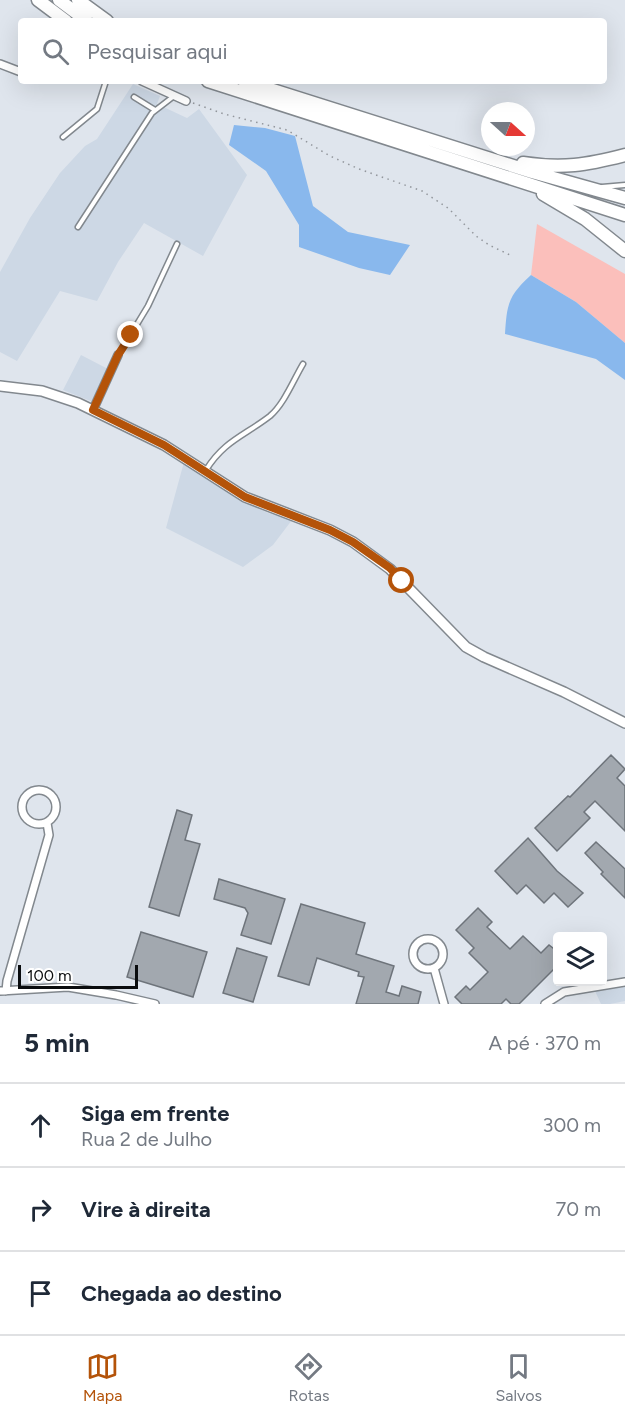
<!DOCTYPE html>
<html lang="pt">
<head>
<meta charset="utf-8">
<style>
	body { margin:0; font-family:Figtree,sans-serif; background:#f2f2f3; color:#1f2937 }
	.controls { position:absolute; right:18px; bottom:18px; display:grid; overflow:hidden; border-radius:6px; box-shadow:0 6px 24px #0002 }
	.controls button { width:54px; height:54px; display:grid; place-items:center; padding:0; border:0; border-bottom:2px solid #e0e1e3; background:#fff; color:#1f2937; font:30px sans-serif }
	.compass { position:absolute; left:481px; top:102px; width:54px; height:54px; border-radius:50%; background:#fff; box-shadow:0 6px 24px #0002; rotate:111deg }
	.scale { position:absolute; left:18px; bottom:15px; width:120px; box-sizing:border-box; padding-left:6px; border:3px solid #0a0c0e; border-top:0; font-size:16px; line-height:21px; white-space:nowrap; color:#0a0c0e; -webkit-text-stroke:4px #fff; paint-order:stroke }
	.stop { position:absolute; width:18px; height:18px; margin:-14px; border:4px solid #b45309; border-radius:50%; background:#fff }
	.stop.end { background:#b45309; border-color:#fff; box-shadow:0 2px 6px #0008 }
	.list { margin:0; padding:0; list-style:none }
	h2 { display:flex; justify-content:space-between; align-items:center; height:78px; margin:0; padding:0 24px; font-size:26px }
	h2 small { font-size:20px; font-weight:400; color:#747a83 }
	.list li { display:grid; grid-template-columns:39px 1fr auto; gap:18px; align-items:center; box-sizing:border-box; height:84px; padding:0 24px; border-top:2px solid #e0e1e3 }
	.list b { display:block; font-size:22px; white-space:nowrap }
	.list p { margin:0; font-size:20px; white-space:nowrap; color:#747a83 }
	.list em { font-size:20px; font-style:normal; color:#747a83 }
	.icon { flex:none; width:33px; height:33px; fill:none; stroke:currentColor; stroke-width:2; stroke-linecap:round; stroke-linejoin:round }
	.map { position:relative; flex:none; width:625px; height:1004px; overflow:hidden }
	.search { position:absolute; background:#fff; box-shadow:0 6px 24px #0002; left:18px; right:18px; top:18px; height:66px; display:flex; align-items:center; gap:15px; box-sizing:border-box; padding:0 21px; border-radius:6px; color:#747a83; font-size:22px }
	.sheet { height:330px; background:#fff }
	nav { display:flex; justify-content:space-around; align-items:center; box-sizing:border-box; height:84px; border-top:2px solid #e0e1e3; background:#fff; font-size:16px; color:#747a83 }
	nav a { display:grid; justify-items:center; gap:3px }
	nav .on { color:#b45309 }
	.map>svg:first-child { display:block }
</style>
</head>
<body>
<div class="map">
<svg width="625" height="1004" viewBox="0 0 625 1004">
	<rect width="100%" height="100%" fill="#dfe5ed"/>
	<path fill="#cdd8e5" d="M133,84L160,96L157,104L187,118L199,109L247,175L203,256L144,223L118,262L97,301L60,291L17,361L0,352V272L30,218L60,173L85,146L97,139Z
		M81,355L108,369L93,402L63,390Z
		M184,462L244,502L268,513L292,520L273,545L243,567L166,528Z
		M625,987V1001L610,1004H601L595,991Z"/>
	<path fill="#fbbfbb" d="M537,224L625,274V343L576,302L531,275Z"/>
	<path fill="#89b8ed" d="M234,125L265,128L295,136L313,206L348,232L410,245L390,275L359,268L299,247V225L266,171L229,145Z
		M531,275L576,302L625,343V380L596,359L505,334C507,304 508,296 531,275Z"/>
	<path fill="#a2a8af" stroke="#6e747b" stroke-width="1.5" d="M611,755L625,769L617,778L625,786V831L595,801L584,812L590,818L557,851L535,828L568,796L570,797Z
		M177,810L192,815L185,840L200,844L179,916L149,907Z
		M528,838L557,871L583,893L568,907L554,893L544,903L526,885L517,894L495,871Z
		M596,842L625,869V898L601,874L603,872L585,853Z
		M219,879L285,899L271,944L241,935L248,913L245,908L214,899Z
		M301,904L365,923L356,954L394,966L386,992L399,996L402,986L421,992L418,1004H356L364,977L358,976L359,972L317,958L309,985L278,976Z
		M478,908L492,922L487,927L510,949L523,936L541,953L549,945L558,952V965L519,1004H511L506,999L501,1004H462L455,997L466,986L470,990L488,972L469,953L474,948L456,930Z
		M141,932L207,952L193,997L127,977Z
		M237,948L267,957L253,1002L223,993Z"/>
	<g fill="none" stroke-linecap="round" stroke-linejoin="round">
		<g stroke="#82888e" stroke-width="7">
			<path id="lane" d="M134,97L155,110
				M63,137L97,109L106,81
				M602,187L625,185
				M78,227L152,113L174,96
				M119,354L148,306L177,244
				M206,470C224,441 244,436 270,416C284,404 293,381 303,364"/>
		</g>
		<g stroke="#82888e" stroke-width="10">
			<path id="street" d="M0,64L21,72
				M142,81L186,101
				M93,410L118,355
				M22 807a17 17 0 1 1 34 0a17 17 0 1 1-34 0Z
				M413 954a15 15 0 1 1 30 0a15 15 0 1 1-30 0Z
				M434,968L444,1004
				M0,991L68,987L116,995L155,1004
				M6,991L7,981L49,835L47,823
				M545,1004L564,992L625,982"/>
		</g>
		<g stroke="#82888e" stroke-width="12">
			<path id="secondary" d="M0,386L42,391L78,403L164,445L245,497L330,530L353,542L390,569L466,647L484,657L564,692L625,723"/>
		</g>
		<g stroke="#82888e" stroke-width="15">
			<path id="highway" d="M38,0L66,21
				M59,0L87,21
				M78,0L107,21
				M208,81L625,215
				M244,81L532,172L625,198
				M523,163C563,169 586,165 625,155
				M543,194L585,219L625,251"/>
		</g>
		<path stroke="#92969c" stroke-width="1.5" stroke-dasharray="1.5 4.5" stroke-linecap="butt" d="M193,103L224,114L287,130L330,156L359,169L422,191L448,208L476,236L489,245L510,255"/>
		<use href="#lane" stroke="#fff" stroke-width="4"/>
		<use href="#street" stroke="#fff" stroke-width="7"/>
		<use href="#secondary" stroke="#fff" stroke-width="9"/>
		<use href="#highway" stroke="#fff" stroke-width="12"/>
	</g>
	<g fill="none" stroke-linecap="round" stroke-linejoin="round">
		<path stroke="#b45309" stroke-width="8" d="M131,335L118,355L93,410L164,445L245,497L330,530L353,542L390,568L402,581"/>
	</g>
</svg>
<div class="controls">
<button><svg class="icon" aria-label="layers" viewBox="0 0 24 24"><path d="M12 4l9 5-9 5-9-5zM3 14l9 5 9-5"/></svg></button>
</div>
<svg class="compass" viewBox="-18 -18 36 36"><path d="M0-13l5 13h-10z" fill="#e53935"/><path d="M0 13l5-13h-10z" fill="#747a83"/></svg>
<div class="scale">100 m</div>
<div class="stop" style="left:402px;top:581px"></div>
<div class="stop end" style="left:131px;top:335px"></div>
<div class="search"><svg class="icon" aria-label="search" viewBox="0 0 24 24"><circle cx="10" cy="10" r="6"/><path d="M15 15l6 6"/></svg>Pesquisar aqui</div>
</div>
<section class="sheet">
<h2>5 min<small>A pé · 370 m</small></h2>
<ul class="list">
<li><svg class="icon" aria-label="ahead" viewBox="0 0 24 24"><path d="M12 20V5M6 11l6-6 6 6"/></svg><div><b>Siga em frente</b><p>Rua 2 de Julho</p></div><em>300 m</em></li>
<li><svg class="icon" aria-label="right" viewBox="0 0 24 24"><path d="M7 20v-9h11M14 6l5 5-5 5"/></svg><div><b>Vire à direita</b></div><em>70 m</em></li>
<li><svg class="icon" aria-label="arrive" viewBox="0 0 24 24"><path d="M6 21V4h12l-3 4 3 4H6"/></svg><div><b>Chegada ao destino</b></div></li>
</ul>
</section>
<nav>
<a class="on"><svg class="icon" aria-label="map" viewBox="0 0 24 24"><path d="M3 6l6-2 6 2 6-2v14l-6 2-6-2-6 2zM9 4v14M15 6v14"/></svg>Mapa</a>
<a><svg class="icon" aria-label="directions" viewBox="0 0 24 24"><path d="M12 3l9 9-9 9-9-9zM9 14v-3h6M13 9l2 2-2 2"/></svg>Rotas</a>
<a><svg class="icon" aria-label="saved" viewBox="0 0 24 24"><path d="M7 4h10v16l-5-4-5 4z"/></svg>Salvos</a>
</nav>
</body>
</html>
